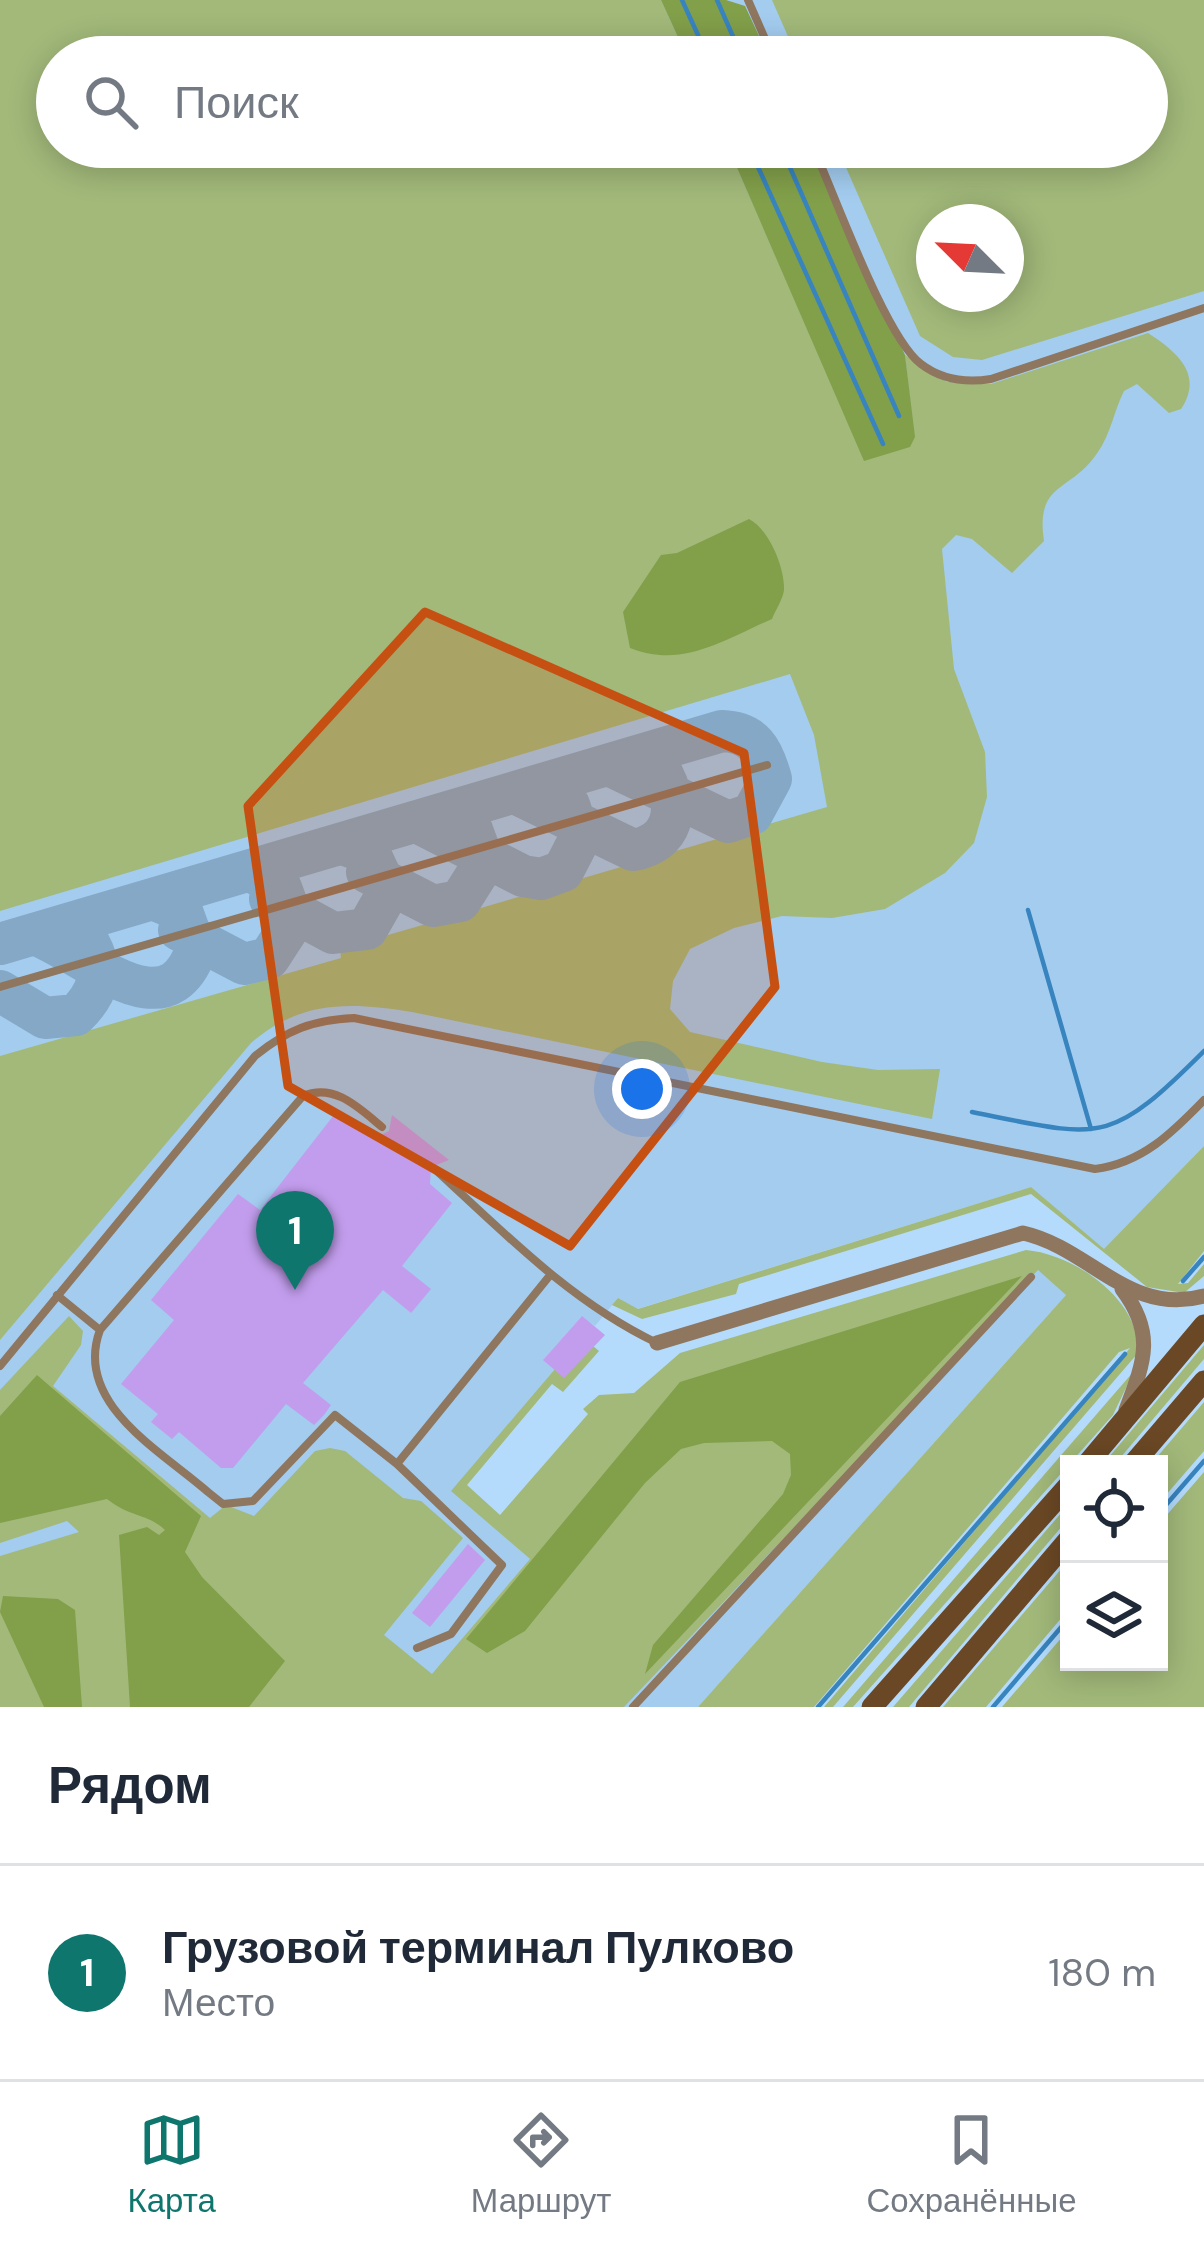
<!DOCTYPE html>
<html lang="ru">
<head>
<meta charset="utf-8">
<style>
	body { margin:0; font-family:"DM Sans",sans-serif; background:#f2f2f3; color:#1f2937 }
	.controls { position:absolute; right:36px; bottom:36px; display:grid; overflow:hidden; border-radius:0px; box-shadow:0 6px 30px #0003 }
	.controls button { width:108px; height:108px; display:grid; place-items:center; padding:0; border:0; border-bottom:3px solid #e0e1e3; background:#fff; color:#1f2937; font:60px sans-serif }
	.compass { position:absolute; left:916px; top:204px; width:108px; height:108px; border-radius:50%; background:#fff; box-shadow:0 6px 30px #0003; rotate:294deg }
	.you { position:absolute; left:642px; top:1089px; width:42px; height:42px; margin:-30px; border:9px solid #fff; border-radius:50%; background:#1a73e8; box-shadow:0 0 0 18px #1a73e833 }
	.badge { display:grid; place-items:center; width:78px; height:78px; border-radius:50%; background:#0f766e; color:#fff; font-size:39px; font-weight:700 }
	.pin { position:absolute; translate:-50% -99px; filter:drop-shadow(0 3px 6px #0008) }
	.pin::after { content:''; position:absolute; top:63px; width:42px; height:36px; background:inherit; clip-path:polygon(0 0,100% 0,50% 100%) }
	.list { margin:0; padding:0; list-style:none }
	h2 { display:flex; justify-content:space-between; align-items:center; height:156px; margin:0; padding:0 48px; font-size:51px }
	h2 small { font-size:39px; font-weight:400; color:#747a83 }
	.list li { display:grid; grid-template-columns:78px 1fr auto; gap:36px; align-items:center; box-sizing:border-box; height:216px; padding:0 48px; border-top:3px solid #e0e1e3 }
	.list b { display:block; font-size:45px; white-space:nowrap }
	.list p { margin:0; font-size:39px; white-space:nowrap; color:#747a83 }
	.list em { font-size:39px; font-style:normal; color:#747a83 }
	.icon { flex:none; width:66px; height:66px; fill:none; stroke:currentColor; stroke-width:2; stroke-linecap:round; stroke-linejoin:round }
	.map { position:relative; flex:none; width:1204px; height:1707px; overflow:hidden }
	.search { position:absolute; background:#fff; box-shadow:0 6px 30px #0003; left:36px; right:36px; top:36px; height:132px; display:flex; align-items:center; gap:30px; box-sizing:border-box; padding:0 42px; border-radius:66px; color:#747a83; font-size:45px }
	.sheet { height:372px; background:#fff }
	nav { display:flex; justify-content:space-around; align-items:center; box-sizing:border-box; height:168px; border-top:3px solid #e0e1e3; background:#fff; font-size:33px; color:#747a83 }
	nav a { display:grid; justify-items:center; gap:6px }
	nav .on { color:#0f766e }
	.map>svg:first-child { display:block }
</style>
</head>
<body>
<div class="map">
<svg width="1204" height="1707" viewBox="0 0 1204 1707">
	<rect width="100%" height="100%" fill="#b5dbfc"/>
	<path fill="#a3ccef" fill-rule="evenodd" d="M0,0H1204V1146L1104,1250L1031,1187L637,1309L618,1298L595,1326L581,1317L544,1359L555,1369L452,1491L530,1559L1038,1270L1067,1294L698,1707H0ZM57,57H1147V147H57ZM934,222H1006V294H934Z"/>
	<path fill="#a2b97a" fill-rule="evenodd" d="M0,0H661L687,57H57V147H728L865,460L914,437L905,355L947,382L991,384L1148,333C1177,352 1204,374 1181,409L1169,413L1137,384L1124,391C1114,411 1111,433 1098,452C1071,493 1035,481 1044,541L1012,573L972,539L956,535L942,549L954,669L985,752L987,797L974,843L945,873L885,909L832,918L782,916L734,928L690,949L673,981L670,1009L690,1032L822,1062L878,1070L940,1069L932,1119L412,1012C349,1002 301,1000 251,1043L0,1340V1056L341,958L340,949L827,807L814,735L790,674L0,911Z
		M772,0H1204V291L982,360L953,357L920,336L837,147H1147V57H797ZM934,222H1006V294H934Z
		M1204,1146V1251L1178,1284L1188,1283L1204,1264V1276L1184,1293L1147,1287L1031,1194L739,1284L736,1294L642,1319L612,1305L618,1298L638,1309L1031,1187L1104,1249Z
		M1026,1250C1074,1254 1141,1300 1138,1353L833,1707H824L1130,1348L1119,1352L814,1707H698L1066,1295L1038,1270L624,1707H0V1556L79,1532L67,1521L0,1543V1390L69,1316L83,1331L81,1345L53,1386L210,1518L226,1505L254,1516L315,1451L330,1448L345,1451L403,1498L421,1501L463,1538L384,1635L432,1674L530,1559L451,1491L555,1369L593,1346L599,1351L563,1392L552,1384L467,1485L500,1515L588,1414L583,1409L599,1395L634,1393L680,1353Z
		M1204,1345V1359L1115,1464H1103Z
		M1134,1371L1113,1415L853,1707H843Z
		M1204,1402V1451L1159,1503V1464H1151Z
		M1204,1472V1707H1002L1069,1629V1662H1159V1524Z
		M1069,1504V1518L909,1707H893Z
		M1069,1560V1609L986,1707H943Z"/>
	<path fill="#829f4a" d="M661,0H726L745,6L769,57H687Z
		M728,147H810L905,355L915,437L910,447L864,461Z
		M749,519C769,529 785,568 784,590C783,599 775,611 772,619C724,640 682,669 630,648L623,612L661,555L677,553Z
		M1022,1276L645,1674L653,1645L783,1494L791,1475L790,1454L772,1441L704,1443L681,1449L645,1483L525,1631L487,1653L466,1639L680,1382Z
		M37,1375L201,1516L185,1552L202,1577L285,1661L249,1707H130L119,1535L147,1527L159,1535L165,1530C149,1514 129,1517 107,1499L0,1523V1416Z
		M3,1596L58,1599L75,1610L82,1707H44L0,1612Z"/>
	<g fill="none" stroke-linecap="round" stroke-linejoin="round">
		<path stroke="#3884bf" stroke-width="4.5" d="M682,0L708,57
			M717,0L742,57
			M749,147L883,444
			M781,147L899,416
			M1028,910L1091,1129
			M972,1112C1102,1138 1108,1147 1204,1051
			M1183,1281L1204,1257
			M1159,1513L1204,1461
			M818,1707L1125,1354
			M993,1707L1069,1618"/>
		<path stroke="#84a8c5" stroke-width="42" d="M515,793L633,850C674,843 680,808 663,775
			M417,822L523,876L541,879L563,871L580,838L569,805
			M367,872L433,906L460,901L484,863L472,830
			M270,899L333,933L367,929L388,892L370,854L343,844
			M179,930L244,964L269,958L293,921L281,888L251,871
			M34,934C86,953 166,1035 196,950L182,911L153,899
			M0,944L722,731C754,732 763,750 771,779L752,814L728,822L609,765
			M0,991L45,1018L76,1015C99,992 105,972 89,943"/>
	</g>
	<path fill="#c29ded" d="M337,1111L373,1139L389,1131L392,1115L449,1160L431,1167L430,1184L452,1203L402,1266L431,1289L411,1313L383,1290L303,1383L331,1405L324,1415L314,1425L286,1404L233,1468H221L179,1432L172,1439L151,1422L158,1414L121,1384L174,1320L151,1300L238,1194L260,1210Z
		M582,1316L605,1335L564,1378L543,1360Z
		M468,1544L485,1560L430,1627L412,1613Z"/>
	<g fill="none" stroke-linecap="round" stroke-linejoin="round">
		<path stroke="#8e765f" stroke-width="8" d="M748,0L773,57
			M813,147C835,195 885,337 921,364C942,380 966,383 991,379L1204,308
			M0,987L767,765
			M382,1127C358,1107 334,1083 303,1096L100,1330C73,1403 160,1450 208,1492L223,1504L253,1501L335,1415L397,1464L551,1274
			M438,1172C506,1235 573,1303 657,1343
			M57,1295L100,1330
			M0,1366L255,1056C287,1030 312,1020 354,1018L1095,1169C1142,1163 1172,1133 1204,1100
			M397,1464L502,1565L451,1634L417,1648
			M633,1707L1031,1277"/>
		<path stroke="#8e765f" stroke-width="15" d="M1122,1289C1156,1334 1144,1362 1126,1410
			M657,1343L1023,1233C1090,1248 1130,1317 1204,1296"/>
		<path stroke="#6b4825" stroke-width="21" d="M1087,1464L1204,1325
			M1133,1464L1204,1381
			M872,1707L1069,1485
			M926,1707L1069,1539"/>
	</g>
	<path fill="#c65012" fill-opacity="0.2" stroke="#c65012" stroke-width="9" stroke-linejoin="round" d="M425,612L744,753L775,987L570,1246L288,1086L248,806Z"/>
</svg>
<div class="controls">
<button><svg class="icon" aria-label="locate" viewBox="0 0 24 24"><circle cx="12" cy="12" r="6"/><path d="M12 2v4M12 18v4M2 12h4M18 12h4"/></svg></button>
<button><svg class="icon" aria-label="layers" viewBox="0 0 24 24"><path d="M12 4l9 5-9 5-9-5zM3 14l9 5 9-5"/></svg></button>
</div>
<svg class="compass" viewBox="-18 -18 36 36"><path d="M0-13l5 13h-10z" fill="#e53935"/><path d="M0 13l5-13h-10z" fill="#747a83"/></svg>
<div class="you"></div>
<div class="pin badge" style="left:295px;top:1290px">1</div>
<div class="search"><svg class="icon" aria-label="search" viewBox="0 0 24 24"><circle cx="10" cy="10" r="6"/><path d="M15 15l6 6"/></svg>Поиск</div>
</div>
<section class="sheet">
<h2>Рядом<small></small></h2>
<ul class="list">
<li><span class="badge">1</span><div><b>Грузовой терминал Пулково</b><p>Место</p></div><em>180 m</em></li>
</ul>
</section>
<nav>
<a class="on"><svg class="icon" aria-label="map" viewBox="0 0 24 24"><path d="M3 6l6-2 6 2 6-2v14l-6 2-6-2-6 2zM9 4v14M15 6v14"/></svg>Карта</a>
<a><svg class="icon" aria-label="directions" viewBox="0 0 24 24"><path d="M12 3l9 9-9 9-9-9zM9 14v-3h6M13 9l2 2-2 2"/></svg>Маршрут</a>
<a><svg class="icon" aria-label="saved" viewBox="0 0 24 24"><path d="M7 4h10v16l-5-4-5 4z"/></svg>Сохранённые</a>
</nav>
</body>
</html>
